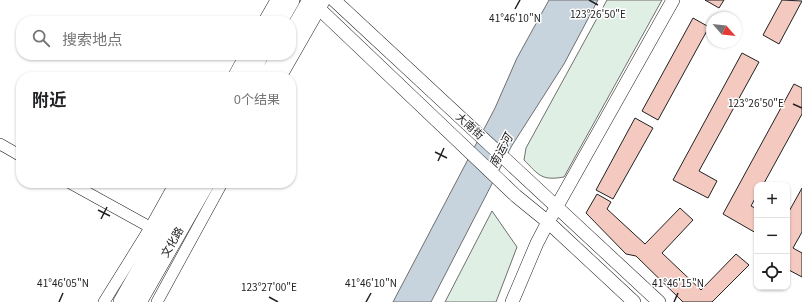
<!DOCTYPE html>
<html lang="zh">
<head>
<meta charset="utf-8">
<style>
	body { margin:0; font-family:Georgia,"Noto Sans SC",serif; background:#f6f6f6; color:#202124 }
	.controls { position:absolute; right:12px; bottom:12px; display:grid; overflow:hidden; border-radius:8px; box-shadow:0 1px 3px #0004 }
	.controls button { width:36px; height:36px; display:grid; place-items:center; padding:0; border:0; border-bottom:1px solid #e0e0e0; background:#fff; color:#202124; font:20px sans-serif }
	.compass { position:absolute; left:706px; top:12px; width:36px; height:36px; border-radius:50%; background:#fff; box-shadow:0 1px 3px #0004; rotate:117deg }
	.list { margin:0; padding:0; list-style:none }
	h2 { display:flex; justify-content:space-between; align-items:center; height:52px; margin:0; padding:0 16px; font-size:17px }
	h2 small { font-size:13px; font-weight:400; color:#757577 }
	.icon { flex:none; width:22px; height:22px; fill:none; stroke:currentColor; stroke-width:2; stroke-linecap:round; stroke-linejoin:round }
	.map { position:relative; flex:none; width:802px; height:302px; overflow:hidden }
	.search { position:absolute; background:#fff; box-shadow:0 1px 3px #0004; left:16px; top:16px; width:280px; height:44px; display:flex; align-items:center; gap:10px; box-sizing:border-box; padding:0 14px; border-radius:16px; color:#757577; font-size:15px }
	.panel { position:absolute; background:#fff; box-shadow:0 1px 3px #0004; left:16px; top:72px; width:280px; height:116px; border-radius:16px }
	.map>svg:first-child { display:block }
</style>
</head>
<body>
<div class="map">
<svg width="802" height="302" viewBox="0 0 802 302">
	<rect width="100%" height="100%" fill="#fff"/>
	<path fill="#e0efe3" stroke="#6f6f6f" d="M607,0H662L564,177C541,181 539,175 524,160L526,148Z
		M492,211L517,247L496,302H445Z"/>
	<path fill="#c7d3dd" stroke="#6f6f6f" d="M549,0H598L564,64L511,147L431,302H393L495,108L517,58Z"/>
	<path fill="#f3c9c0" stroke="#222" d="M705,0H724L719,8Z
		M782,0L802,1L779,44L763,35Z
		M693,18L709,27L658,120L642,111Z
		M742,53L759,62L699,171L717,181L708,198L673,180Z
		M794,84L802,88V114L763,185H757V195L751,206L757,209L756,233L723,214Z
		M635,118L653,128L613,199L596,190Z
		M802,188V232L793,248L802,253V277L787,269V215Z
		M597,194L611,202L607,209L645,244L680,208L693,220L662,253L701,290L736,254L749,265L712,302H683L636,256L626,254L586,213Z"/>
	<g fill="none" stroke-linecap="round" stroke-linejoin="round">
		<g stroke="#222" stroke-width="12">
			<path id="minor" d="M264,21L276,0
				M233,77L245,55
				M281,77L325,0
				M0,144L21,156
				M70,183L157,231
				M104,302L150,228L175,183
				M157,302L222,183"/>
		</g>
		<g stroke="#222" stroke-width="14">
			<path id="tertiary" d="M310,0L516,196L548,222L634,302
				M334,0L659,302
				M512,302L537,243L548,222L673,0"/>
		</g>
		<g stroke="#222" stroke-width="18">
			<path id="primary" d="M279,21L291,0
				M291,35L311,0
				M248,77L260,55
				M267,77L280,55
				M122,302L189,183
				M138,302L206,183"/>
		</g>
		<use href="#minor" stroke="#fff" stroke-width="11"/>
		<use href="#tertiary" stroke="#fff" stroke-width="13"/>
		<use href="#primary" stroke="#fff" stroke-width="17"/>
	</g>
	<path fill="none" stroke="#222" stroke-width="1.5" d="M589,0L598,5M515,9L520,0M793,104L802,108M435,152L447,158M438,161L444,148M98,210L110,216M101,219L107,207M269,297L278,302M59,302L63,293M366,302L371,293M674,302L678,293"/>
	<g text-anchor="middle" stroke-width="3" stroke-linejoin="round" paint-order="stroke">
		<g font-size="11" fill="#222" stroke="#fff">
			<text transform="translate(470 126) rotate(42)" y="4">大南街</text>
			<text transform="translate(172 242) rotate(-60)" y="4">文化路</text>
		</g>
		<g font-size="12" font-style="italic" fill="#222" stroke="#fff">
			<text transform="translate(501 151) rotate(-62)" y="4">南运河</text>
		</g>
	</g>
	<g font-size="10" text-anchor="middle" fill="#222" stroke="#fff" stroke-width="3" stroke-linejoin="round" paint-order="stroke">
		<text x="598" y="18">123°26'50"E</text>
		<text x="515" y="22">41°46'10"N</text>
		<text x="756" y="107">123°26'50"E</text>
		<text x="63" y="287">41°46'05"N</text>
		<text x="371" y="287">41°46'10"N</text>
		<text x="678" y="287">41°46'15"N</text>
		<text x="269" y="291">123°27'00"E</text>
	</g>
</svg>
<div class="controls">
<button>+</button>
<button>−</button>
<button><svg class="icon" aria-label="locate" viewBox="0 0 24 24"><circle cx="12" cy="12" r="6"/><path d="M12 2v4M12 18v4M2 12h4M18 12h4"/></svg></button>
</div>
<svg class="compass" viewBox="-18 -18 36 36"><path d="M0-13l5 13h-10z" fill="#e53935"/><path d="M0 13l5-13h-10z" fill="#757577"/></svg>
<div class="search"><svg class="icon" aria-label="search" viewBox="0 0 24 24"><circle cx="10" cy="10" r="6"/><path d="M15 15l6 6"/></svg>搜索地点</div>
<section class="panel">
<h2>附近<small>0个结果</small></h2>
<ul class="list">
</ul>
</section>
</div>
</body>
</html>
